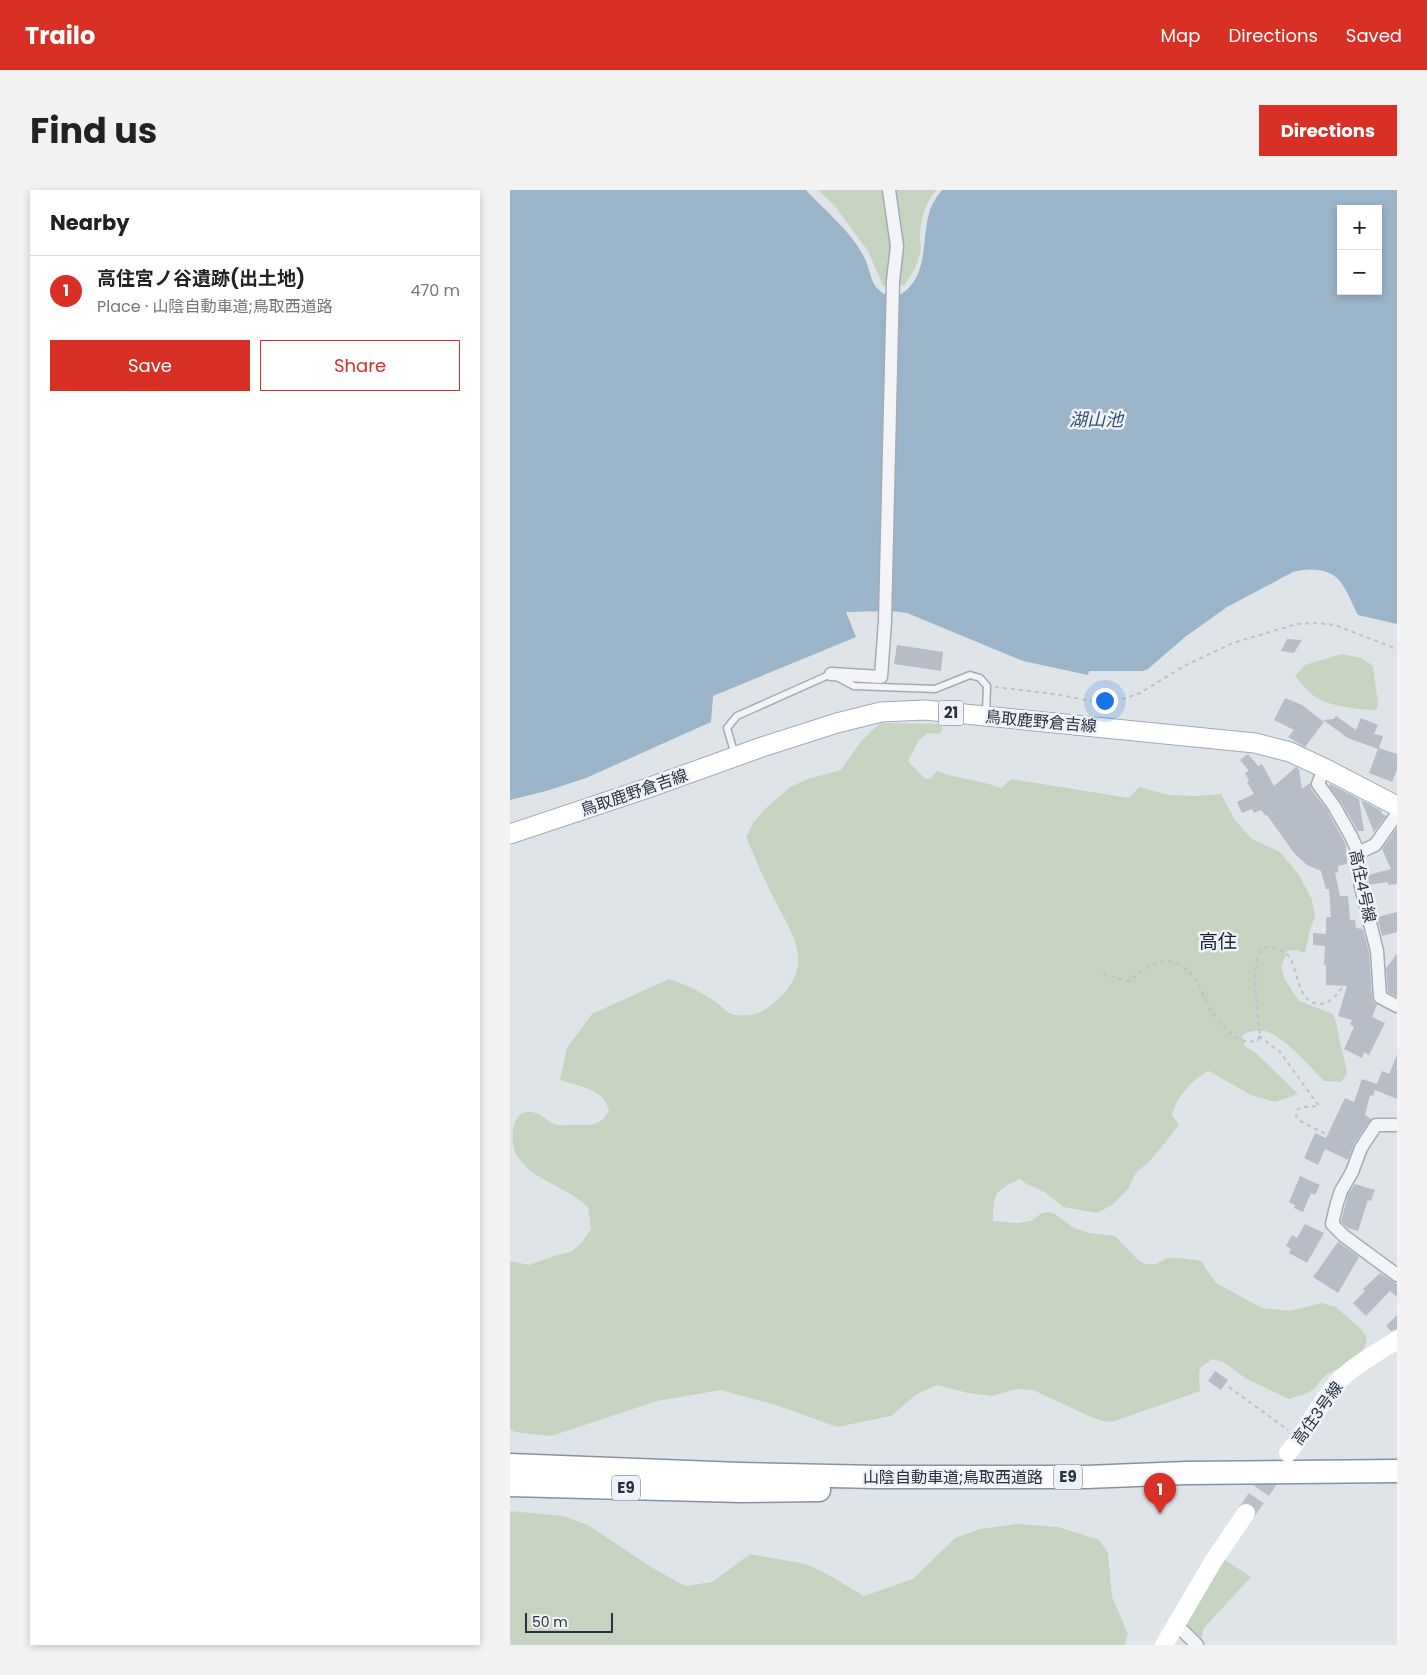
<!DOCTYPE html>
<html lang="en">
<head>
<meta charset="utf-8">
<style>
	body { margin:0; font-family:Poppins,"Noto Sans JP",sans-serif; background:#f2f2f2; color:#222 }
	.controls { position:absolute; right:15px; top:15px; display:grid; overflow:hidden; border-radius:0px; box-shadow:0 2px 8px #0003 }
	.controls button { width:45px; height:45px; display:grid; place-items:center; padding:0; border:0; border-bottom:1px solid #e0e0e0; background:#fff; color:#222; font:25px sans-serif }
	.scale { position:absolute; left:15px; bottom:12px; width:88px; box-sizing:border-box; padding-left:5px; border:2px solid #283240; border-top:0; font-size:14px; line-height:18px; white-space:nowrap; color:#283240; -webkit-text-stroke:4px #eff2f6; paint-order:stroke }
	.you { position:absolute; left:594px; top:510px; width:18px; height:18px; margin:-12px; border:4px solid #fff; border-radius:50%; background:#1a73e8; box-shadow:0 0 0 8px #1a73e833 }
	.badge { display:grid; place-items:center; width:32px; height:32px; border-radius:50%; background:#d93025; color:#fff; font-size:16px; font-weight:700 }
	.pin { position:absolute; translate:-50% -41px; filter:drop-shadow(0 1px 2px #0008) }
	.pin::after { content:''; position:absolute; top:26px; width:18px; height:15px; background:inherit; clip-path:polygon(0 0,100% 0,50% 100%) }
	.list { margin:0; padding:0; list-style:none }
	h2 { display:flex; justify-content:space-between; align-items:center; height:65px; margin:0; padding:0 20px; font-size:21px }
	h2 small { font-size:16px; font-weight:400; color:#767676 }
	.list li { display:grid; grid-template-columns:32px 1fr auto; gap:15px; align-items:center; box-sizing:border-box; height:70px; padding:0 20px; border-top:1px solid #e0e0e0 }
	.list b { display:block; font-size:19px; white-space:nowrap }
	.list p { margin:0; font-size:16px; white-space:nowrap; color:#767676 }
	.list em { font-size:16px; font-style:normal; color:#767676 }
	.actions { display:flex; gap:10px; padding:15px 20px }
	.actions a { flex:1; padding:11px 0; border:1px solid #d93025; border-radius:0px; text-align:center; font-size:18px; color:#d93025 }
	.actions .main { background:#d93025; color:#fff }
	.map { position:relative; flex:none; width:887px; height:1455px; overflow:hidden; border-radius:0px }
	header { display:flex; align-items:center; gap:30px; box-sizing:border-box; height:70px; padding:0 25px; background:#d93025; color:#fff }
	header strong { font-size:24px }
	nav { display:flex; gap:28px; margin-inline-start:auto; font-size:18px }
	.intro { display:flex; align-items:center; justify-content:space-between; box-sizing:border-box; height:120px; padding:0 30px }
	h1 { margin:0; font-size:35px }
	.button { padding:12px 22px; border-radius:0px; background:#d93025; color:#fff; font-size:18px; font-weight:700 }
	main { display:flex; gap:30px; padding:0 30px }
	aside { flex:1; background:#fff; border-radius:0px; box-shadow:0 2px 8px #0003 }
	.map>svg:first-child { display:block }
</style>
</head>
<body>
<header>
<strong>Trailo</strong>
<nav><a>Map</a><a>Directions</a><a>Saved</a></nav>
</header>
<div class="intro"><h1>Find us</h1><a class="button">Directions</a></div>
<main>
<aside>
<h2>Nearby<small></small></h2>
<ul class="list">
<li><span class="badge">1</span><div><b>高住宮ノ谷遺跡(出土地)</b><p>Place · 山陰自動車道;鳥取西道路</p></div><em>470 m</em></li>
</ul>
<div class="actions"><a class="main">Save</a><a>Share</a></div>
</aside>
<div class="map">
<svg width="887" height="1455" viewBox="0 0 887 1455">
	<rect width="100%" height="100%" fill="#dfe4e9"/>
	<path fill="#c6d3c0" d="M308,0H426C415,14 410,30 410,47C410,53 412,58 410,63C408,75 401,85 395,95L373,96L358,61L324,15Z
		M831,464L852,468L863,476L868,515L866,520C851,520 816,516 804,506C797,501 791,493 785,486L795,475Z
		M371,533L429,534L433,538L429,544L418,543L409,550L398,571L415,589L421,588L427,581C448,589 470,590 491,598L501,589L619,608L629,597L659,605L686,606L711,604L725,630L742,649L770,662L789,685L802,710L805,726L800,740L795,763L786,760L777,761L771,777L775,790L789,811L823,824C828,835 828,845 831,856C833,866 836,874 837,884L831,892L814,891C801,877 773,846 755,841C747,840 739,841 732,845L735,856L746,863L788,904L765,912L741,905L699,881C684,887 665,909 662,925L669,935L641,970L626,983L618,999L602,1015L587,1023L553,1017L536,1003L515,993L510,989C484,1001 484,1002 483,1031L507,1033L521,1031L532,1023L539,1022L545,1024L564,1038L579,1043L605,1046L628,1070L635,1074H646L657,1068H670L691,1071L706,1093L752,1118L780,1121L811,1113L826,1117L852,1140L857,1148C853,1170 836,1174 818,1184C812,1187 809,1194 805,1198C799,1204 787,1206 779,1209L735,1188L715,1173L702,1169L690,1178L689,1186L690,1201L602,1232L592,1231L579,1226L523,1200L506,1199L482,1206L458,1203L427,1195L407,1204L381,1226L327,1237L266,1215L211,1200L147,1211L41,1246L5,1242L0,1239V1071L19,1075L47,1065L61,1062L72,1052L81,1039L78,1017C62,1002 41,995 23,983C17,979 12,972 7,966C0,954 0,925 16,922C30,920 36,932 47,935C52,936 58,935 63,935C80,935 89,937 99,921C95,899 68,896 50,890L57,858L82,824L159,789C175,794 189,801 203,810C210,814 217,824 225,825C244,827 252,823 266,811C308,774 281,743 261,703C252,685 244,666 236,647L243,633L255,619L280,597L298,589L331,580C343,562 354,545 371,533Z
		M0,1321L53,1326L78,1335L141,1377L175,1396L202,1392L240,1364L296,1374L317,1384L354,1406L403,1389L445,1348L470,1339L507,1334L548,1337L589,1350L598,1363L602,1407L618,1444L614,1455H0Z
		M712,1368L741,1387L694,1438L690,1453L676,1436L675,1432Z"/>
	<path fill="#9ab4c9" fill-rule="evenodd" d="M0,0H296C315,21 341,41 354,67C364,88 358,98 383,108C421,93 410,51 420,20C423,12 427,6 432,0H887V434L848,425C842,414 837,399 829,390C818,378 797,378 783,382L717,417L675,447L638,479L632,481H579L578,485L513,471L397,423L381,421L336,422L346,447L203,506L201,532L76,588L36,601L0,610ZM831,19H868V101H831Z"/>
	<path fill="#b7bdc6" d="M777,449L792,450L784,463L771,461Z
		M387,455L433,462L431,481L384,474Z
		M775,508L792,515L814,532L795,557L778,547L784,540L764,530Z
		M826,526L846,540L851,528L868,535L864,544L873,546L869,558L887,564V580L882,592L859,583L868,559L838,548L813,530L824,529Z
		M738,564L748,576L752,574L764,596L786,577L789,579L792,599L800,593L801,599L817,620L836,655L837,674L828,676V682L825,683L830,706H838L840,730H845L846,738L853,739L859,762L862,808L863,812L867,815L862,827L875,833L859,865L854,862L852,868L834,859L844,837L840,834L842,830L828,826L837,796L816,795V775H814L815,756L803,755V743L816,744V727H821L819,699H816L811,681L797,675L784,663L757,625L756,626L751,620L744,623L742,619L732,623L727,612L744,604L737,592L739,591L735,583L739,581L730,570Z
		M820,594L849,609L854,641H848L831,612L819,596Z
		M851,610L872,621L871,623L876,626L864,642Z
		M887,638V694L878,695V692L859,695L858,685L881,679L872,659Z
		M887,722V742L872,746L867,727Z
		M887,764V807L878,802L876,778Z
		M887,865V909L865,900L863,906L860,905L855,925L861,929L844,954L838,970L815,959L808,975L794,968L805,943L816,948L835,908L844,912L852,889L867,894L872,881L879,884Z
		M790,986L810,995L805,1005L801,1003L793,1022L784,1018L785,1015L779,1012Z
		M845,994L865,1000L861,1011L858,1010L848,1041L838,1038L831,1032L838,1004Z
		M795,1034L814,1043L797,1073L779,1063L781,1059L776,1056L782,1045L787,1048Z
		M828,1052L849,1067L828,1103L803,1087Z
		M870,1083L887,1094V1107L880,1101L856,1126L843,1113L855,1101L853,1099Z
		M887,1125V1139L881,1141L876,1136Z
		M705,1181L718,1190L711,1200L698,1191Z"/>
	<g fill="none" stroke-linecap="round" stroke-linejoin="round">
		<path stroke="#bac0c7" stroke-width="18" stroke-dasharray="18 9" stroke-linecap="butt" d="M736,1323L770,1274"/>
		<g stroke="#a4abb3" stroke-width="9">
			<path id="lane" d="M225,565L217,538L227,526L321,484L344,496L425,499L460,485L470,488L477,496L476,523"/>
		</g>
		<g stroke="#a4abb3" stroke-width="15">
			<path id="street" d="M321,484L371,487L375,431L383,91L387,56L379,0
				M814,578L808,594L824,616L841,646L846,657L851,697L867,761L870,807L887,816
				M846,664L865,655L887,624
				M887,935H866L851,958L842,982L831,1001L827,1013L822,1034L834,1046L887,1085
				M666,1434L687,1455"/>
		</g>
		<g stroke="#9fa9b5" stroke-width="21">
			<path id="primary" d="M0,644L135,599L252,557L327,533L371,522L415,520L745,553L780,562L814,578L887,616"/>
		</g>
		<g stroke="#8792a0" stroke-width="25">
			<path id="highway" d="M0,1275L229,1284L368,1287H576L676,1283L887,1281
				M0,1295L231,1301L309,1300"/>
		</g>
		<path stroke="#bdc2c7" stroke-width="2" stroke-dasharray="4 4" stroke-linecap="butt" d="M485,497L545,504L576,510L596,512L609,510L630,503L674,476L723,453L787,434L807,433L825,435L887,459
			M593,784L619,791C645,769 666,759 688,794C693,803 696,813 702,822C707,829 713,836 720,842C728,850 736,853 748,851L750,844C749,831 735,752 761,757C768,759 776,761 780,768C789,783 787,812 809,814C820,814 826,805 833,797
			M749,846L770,862L809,916L792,917L787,920L786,926L792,932L838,955
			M719,1197L778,1240"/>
		<use href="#lane" stroke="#f2f4f7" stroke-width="6"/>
		<use href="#street" stroke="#f2f4f7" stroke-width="12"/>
		<path stroke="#fff" stroke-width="18" d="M778,1263C796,1241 809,1214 827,1193C839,1178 870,1161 887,1150
			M654,1455L704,1370L736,1323"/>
		<use href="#primary" stroke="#fff" stroke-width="19"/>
		<use href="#highway" stroke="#fff" stroke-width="22"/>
	</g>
	<g text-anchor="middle" stroke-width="5" stroke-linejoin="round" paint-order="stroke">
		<g fill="#eff2f6" stroke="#646c77" stroke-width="1">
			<rect x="428.5" y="510.5" width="25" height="25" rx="4"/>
			<rect x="544" y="1274.5" width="28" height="25" rx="4"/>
			<rect x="102" y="1285.5" width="28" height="25" rx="4"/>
		</g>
		<g font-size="15" font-weight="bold" fill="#283240">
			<text x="441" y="528">21</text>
			<text x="558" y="1292">E9</text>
			<text x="116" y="1303">E9</text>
		</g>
		<g font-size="16" fill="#283240" stroke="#eff2f6">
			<text transform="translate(531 531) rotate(5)" y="6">鳥取鹿野倉吉線</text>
			<text transform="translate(124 602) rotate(-19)" y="6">鳥取鹿野倉吉線</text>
			<text transform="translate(853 696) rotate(78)" y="6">高住4号線</text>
			<text transform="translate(807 1223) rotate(-54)" y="6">高住3号線</text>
			<text x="443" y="1293">山陰自動車道;鳥取西道路</text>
		</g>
		<g font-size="18" font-style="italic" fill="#325475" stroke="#eff2f6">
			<text x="586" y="236">湖山池</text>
		</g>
		<g font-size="19" fill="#1a2331" stroke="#eff2f6">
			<text x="708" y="758">高住</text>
		</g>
	</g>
</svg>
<div class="controls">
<button>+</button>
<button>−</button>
</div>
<div class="scale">50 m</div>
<div class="you"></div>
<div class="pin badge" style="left:650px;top:1324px">1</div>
</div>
</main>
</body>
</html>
